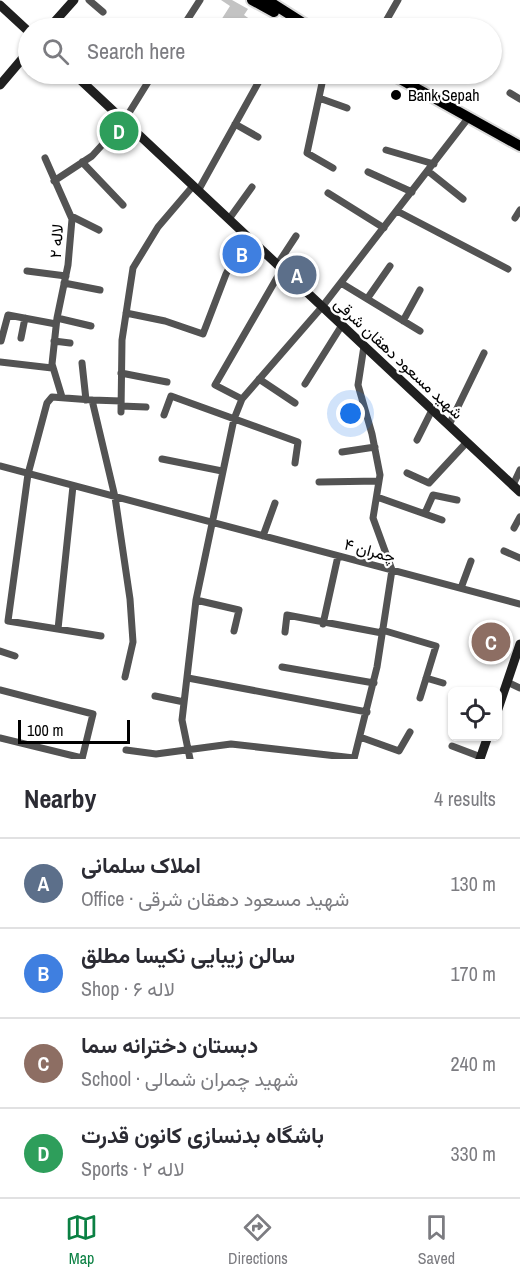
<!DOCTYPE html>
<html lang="en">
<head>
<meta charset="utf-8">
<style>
	body { margin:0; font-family:"Archivo Narrow",Vazirmatn,sans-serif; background:#f2f2f3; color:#2b2b33 }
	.controls { position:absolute; right:18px; bottom:18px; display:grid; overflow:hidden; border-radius:9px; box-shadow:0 2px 4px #0004 }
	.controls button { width:54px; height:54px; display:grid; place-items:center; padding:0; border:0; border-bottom:2px solid #e1e1e2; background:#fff; color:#2b2b33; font:30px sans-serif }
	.scale { position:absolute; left:18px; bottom:15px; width:112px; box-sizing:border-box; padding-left:6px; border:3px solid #000; border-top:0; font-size:16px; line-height:21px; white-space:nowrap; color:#000; -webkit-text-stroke:4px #fff; paint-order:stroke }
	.you { position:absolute; left:351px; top:414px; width:21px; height:21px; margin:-15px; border:4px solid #fff; border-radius:50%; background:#1a73e8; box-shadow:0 0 0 9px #1a73e833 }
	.badge { display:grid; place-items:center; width:39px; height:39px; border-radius:50%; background:#0b8043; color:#fff; font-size:20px; font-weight:700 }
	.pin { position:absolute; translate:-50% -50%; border:3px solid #fff; box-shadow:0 2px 6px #0006 }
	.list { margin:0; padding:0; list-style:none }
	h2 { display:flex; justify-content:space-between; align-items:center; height:78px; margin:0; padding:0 24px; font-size:26px }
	h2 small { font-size:20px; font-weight:400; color:#7c7c81 }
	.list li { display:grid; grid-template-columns:39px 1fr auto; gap:18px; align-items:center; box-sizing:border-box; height:90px; padding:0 24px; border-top:2px solid #e1e1e2 }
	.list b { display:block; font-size:22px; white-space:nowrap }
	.list p { margin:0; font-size:20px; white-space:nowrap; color:#7c7c81 }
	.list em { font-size:20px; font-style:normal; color:#7c7c81 }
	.icon { flex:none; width:33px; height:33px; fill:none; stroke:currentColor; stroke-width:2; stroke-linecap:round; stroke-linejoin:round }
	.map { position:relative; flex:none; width:520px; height:759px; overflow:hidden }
	.search { position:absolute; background:#fff; box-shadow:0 2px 4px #0004; left:18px; right:18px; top:18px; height:66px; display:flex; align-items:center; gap:15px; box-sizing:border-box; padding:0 21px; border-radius:33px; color:#7c7c81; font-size:22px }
	.sheet { height:438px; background:#fff }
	nav { display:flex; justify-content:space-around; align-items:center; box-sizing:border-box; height:84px; border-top:2px solid #e1e1e2; background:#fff; font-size:16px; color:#7c7c81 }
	nav a { display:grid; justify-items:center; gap:3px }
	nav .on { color:#0b8043 }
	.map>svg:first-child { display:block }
</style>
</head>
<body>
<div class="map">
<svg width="520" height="759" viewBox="0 0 520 759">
	<rect width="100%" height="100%" fill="#fff"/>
	<path fill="#c3c3c3" d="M221,0H232L248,9L244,15L251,20L245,28H216L230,6Z"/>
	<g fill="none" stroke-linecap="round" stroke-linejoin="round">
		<g stroke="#dbdbdb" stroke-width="14">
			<path id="primary" d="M252,0L274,12
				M267,0L311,28
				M391,74L520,146"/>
		</g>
		<path stroke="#535353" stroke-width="7" d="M89,0L103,12
			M182,28L200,0
			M288,28L294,19
			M382,28L398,0
			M324,74L307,153L333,168
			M510,93L520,99
			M319,98L347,108
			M235,124L258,137
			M386,150L434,164
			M45,158L72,219L68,265L57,318L52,364L62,397
			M82,162L123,205
			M428,171L463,199
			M368,172L412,192
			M54,181L92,156L124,121L153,74
			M198,191L263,74
			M328,193L384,228
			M397,211L508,269
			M71,216L99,230
			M515,218L520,210
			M229,219L252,187
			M277,265L296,236
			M27,271L66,276
			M64,283L100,290
			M341,283L420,331
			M367,299L390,266
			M126,313L165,321L203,334L226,274L246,235
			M57,318L91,326
			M403,321L420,290
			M21,338L25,318
			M1,341L8,315L56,324
			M54,341L70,343
			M0,362L52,368
			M82,363L86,400
			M121,373L167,382
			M259,379L295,403
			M305,384L342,325
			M242,399L215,385L282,269
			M92,400L52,397L47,403L28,474L8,621L101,636
			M121,401L92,400L115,497L130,599L133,642L125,677
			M121,406L146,407
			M121,412L122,340L133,268L158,227L193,186
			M164,415L171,396L298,442L295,463
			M449,425L484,353
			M417,440L432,410
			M342,452L375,447
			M162,459L222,471
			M0,466L520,604
			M407,473L429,483L467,442
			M319,482L379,481
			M513,485L520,470
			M377,497L442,520
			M425,513L433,495L457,500
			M514,528L520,517
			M263,536L275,503
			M504,551L520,558
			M461,588L471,561
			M196,600L239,610L234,631
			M323,624L338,556
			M58,629L73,486
			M382,630L436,646L420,698
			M285,632L287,615L382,633
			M0,651L15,656
			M282,667L374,683
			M188,678L367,712
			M426,678L443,683
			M507,682L520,688
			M0,690L93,714L82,759
			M155,696L184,702
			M360,737L399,751L410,732
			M0,738L82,758
			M452,746L481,757
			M126,750L156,754L231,744L354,758
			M190,759L182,720L196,600L234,419L242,399L322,307L469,117
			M354,759L377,667L392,570L373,518L380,475L372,434L358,385L364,346"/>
		<path stroke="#202020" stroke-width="9" d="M0,5L28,31
			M49,28L74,0
			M74,74L520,492
			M0,85L28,52
			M498,709L520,644
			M480,759L488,736"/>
		<use href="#primary" stroke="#000" stroke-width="10"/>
	</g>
	<circle fill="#000" stroke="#fff" stroke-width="2" cx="396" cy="95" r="6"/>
	<g text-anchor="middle" stroke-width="4.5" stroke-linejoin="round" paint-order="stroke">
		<g font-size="16" fill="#000" stroke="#fff" text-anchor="start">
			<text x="408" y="101">Bank Sepah</text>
		</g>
		<g font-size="16" fill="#000" stroke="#fff">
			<text transform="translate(56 241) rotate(-86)" y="6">لاله ۲</text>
			<text transform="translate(399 358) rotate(43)" y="6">شهید مسعود دهقان شرقی</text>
			<text transform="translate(370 550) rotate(15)" y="6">چمران ۴</text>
		</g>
	</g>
</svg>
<div class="controls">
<button><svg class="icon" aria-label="locate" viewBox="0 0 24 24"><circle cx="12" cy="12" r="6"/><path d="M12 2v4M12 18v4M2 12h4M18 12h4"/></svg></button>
</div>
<div class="scale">100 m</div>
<div class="you"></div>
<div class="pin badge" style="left:297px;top:275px;background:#5c6f8a">A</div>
<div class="pin badge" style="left:242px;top:254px;background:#3f7fe0">B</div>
<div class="pin badge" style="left:491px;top:642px;background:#8d6e63">C</div>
<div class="pin badge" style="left:119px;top:131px;background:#2e9e5b">D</div>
<div class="search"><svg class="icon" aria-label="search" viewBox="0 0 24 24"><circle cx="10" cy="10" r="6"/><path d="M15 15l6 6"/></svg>Search here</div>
</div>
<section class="sheet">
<h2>Nearby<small>4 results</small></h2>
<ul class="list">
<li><span class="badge" style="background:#5c6f8a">A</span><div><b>املاک سلمانی</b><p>Office · شهید مسعود دهقان شرقی</p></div><em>130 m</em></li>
<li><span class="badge" style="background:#3f7fe0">B</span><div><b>سالن زیبایی نکیسا مطلق</b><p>Shop · لاله ۶</p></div><em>170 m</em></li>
<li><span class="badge" style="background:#8d6e63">C</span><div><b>دبستان دخترانه سما</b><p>School · شهید چمران شمالی</p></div><em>240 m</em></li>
<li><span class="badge" style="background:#2e9e5b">D</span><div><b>باشگاه بدنسازی کانون قدرت</b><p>Sports · لاله ۲</p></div><em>330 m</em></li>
</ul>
</section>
<nav>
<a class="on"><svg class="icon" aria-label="map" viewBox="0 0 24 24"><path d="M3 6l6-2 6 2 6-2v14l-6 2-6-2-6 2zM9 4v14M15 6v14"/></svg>Map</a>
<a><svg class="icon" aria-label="directions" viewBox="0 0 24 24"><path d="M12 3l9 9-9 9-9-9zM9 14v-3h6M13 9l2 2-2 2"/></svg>Directions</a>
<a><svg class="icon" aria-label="saved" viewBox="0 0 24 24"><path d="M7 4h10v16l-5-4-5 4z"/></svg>Saved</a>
</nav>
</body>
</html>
